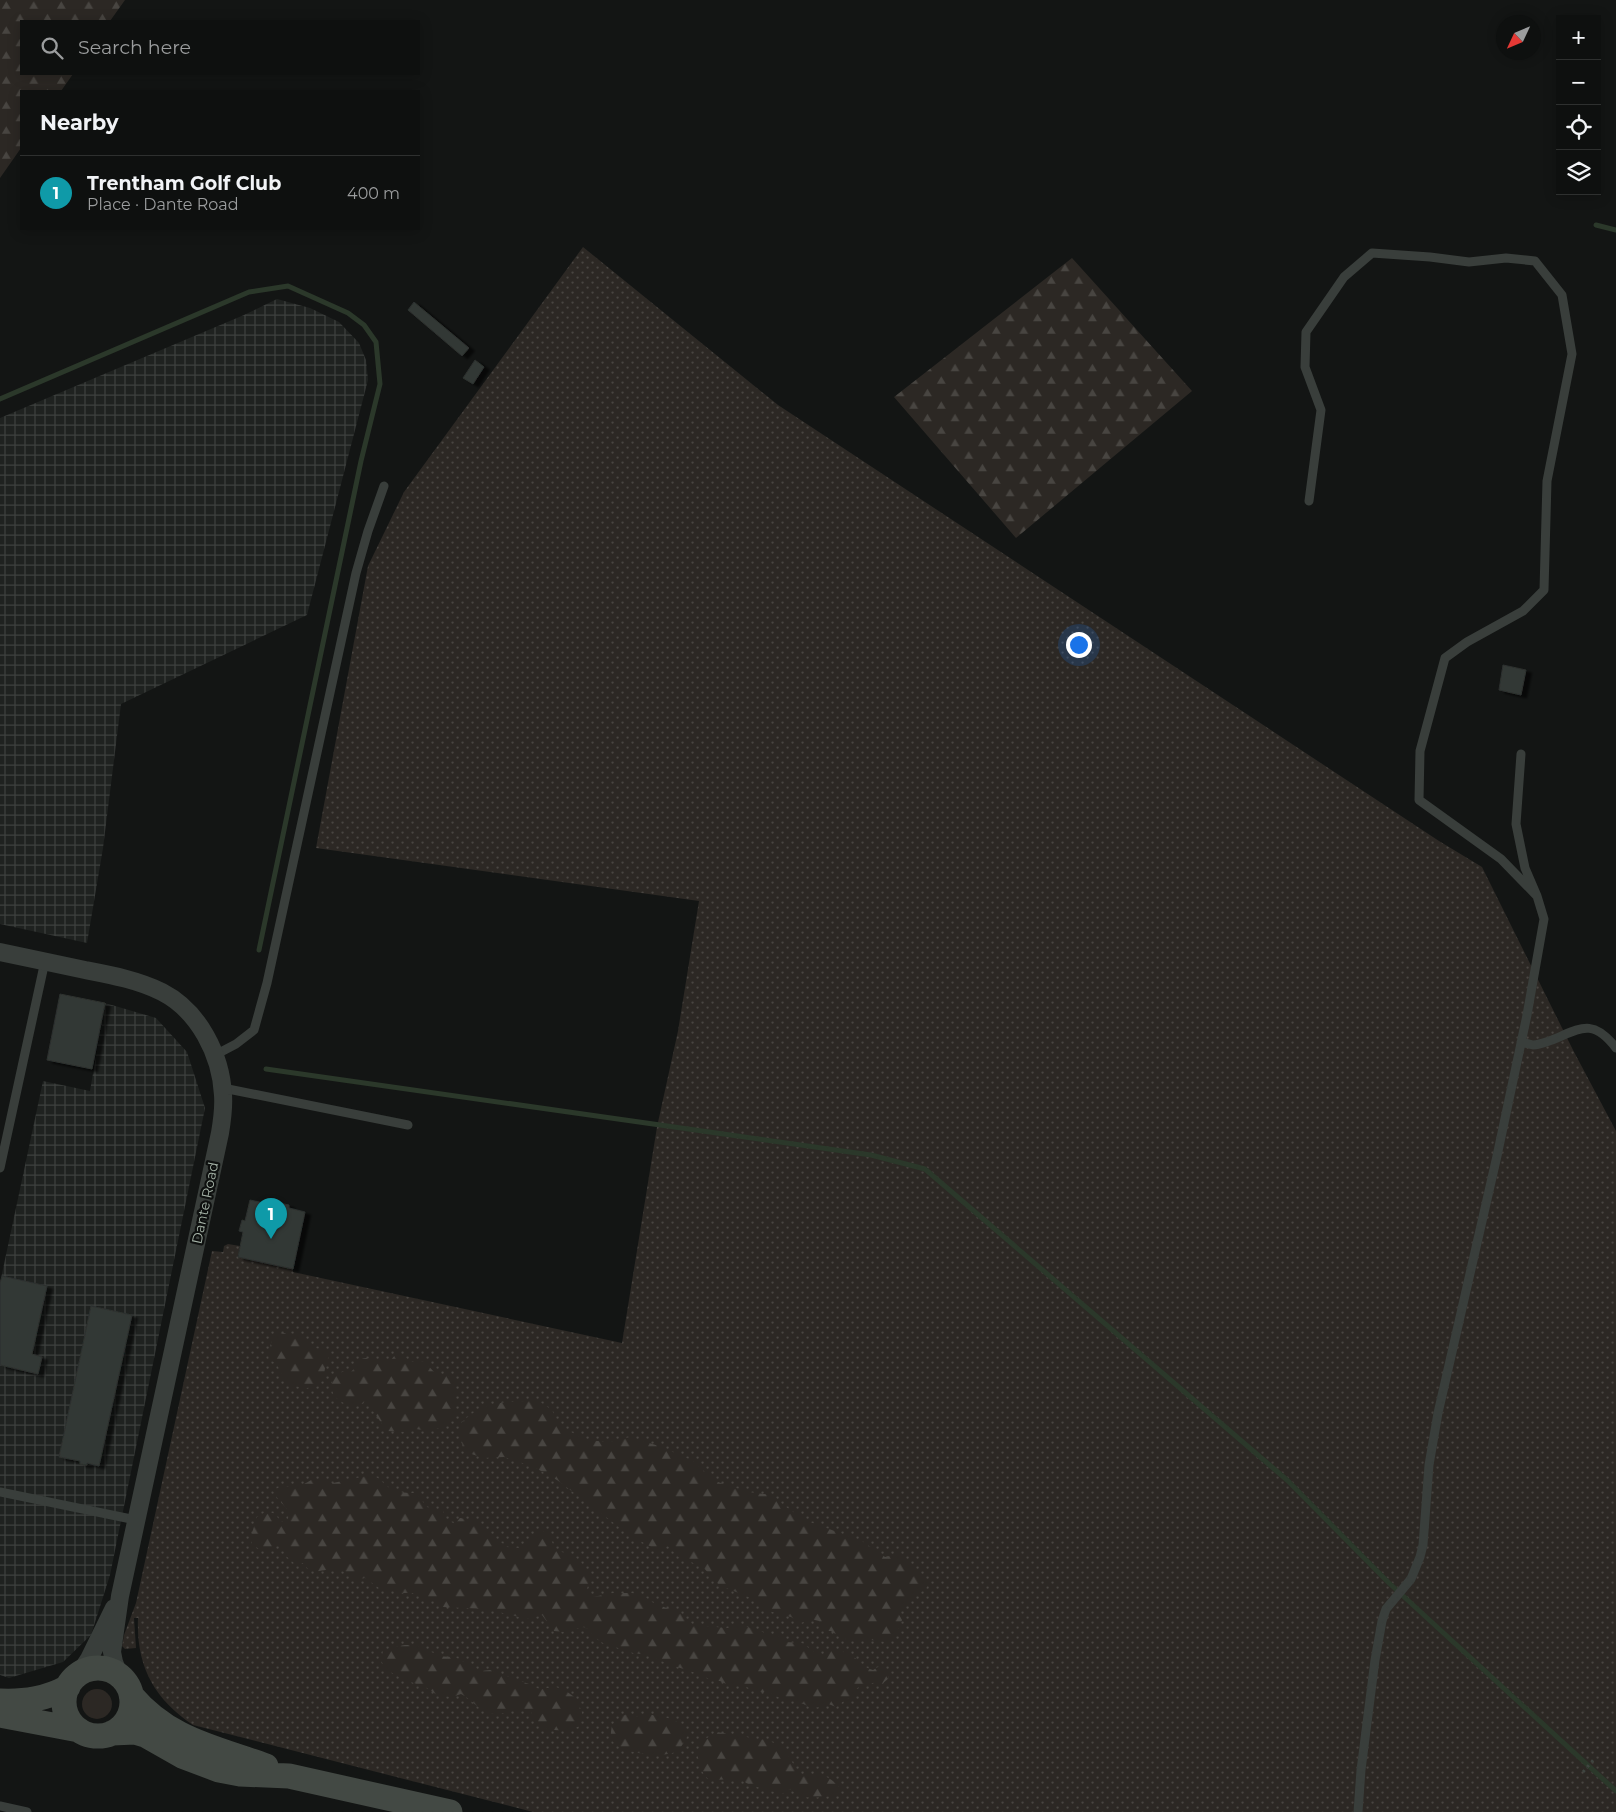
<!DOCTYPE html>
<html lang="en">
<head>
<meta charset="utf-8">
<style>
	body { margin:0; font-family:Montserrat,sans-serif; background:#1c1e1d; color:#f1f3f6 }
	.controls { position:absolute; right:15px; top:15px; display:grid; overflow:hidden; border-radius:0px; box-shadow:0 2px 12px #0003 }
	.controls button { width:45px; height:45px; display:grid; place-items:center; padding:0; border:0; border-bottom:1px solid #2e302f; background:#0e100f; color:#f1f3f6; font:25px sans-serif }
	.compass { position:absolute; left:1496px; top:15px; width:45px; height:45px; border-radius:50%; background:#0e100f; box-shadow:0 2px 12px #0003; rotate:226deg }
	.you { position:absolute; left:1078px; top:644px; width:18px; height:18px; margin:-12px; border:4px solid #fff; border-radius:50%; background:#1a73e8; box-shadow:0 0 0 8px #1a73e833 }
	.badge { display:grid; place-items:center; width:32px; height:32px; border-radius:50%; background:#8c9099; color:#fff; font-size:16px; font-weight:700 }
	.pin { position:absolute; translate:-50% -41px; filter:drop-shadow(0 1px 2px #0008) }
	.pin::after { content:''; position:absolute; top:26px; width:18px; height:15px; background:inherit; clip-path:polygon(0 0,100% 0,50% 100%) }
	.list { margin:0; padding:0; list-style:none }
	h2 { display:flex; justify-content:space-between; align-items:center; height:65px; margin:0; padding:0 20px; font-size:21px }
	h2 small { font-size:16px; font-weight:400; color:#9b9d9e }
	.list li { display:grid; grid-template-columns:32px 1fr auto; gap:15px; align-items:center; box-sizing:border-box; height:75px; padding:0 20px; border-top:1px solid #2e302f }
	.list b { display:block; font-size:19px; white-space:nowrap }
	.list p { margin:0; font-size:16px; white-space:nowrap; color:#9b9d9e }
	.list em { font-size:16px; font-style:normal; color:#9b9d9e }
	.icon { flex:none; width:28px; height:28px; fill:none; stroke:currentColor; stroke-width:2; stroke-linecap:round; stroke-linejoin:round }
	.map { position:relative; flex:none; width:1616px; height:1812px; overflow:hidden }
	.search { position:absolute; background:#0e100f; box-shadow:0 2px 12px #0003; left:20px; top:20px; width:400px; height:55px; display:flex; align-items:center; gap:12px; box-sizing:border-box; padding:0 18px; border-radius:0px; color:#9b9d9e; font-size:19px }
	.panel { position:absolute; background:#0e100f; box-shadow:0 2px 12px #0003; left:20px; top:90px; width:400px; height:140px; border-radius:0px }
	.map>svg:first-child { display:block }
</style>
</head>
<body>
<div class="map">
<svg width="1616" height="1812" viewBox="0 0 1616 1812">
	<defs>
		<pattern id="industrial-grid" width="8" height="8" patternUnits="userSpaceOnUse" patternTransform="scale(1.25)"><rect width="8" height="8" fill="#1f2220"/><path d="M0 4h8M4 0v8" fill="none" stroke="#3d403e"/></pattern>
		<pattern id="grass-dots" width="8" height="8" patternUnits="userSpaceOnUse" patternTransform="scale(1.25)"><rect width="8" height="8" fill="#2c2824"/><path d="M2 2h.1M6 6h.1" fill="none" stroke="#484541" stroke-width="1.8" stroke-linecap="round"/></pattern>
		<pattern id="forest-firs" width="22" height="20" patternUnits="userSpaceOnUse" patternTransform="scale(1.25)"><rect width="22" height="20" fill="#2c2824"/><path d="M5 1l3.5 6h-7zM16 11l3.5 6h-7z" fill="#484541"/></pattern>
		<filter id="shadow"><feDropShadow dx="5.5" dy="3" stdDeviation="1" flood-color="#0009"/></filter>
	</defs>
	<rect width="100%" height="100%" fill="#131514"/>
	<path fill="url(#industrial-grid)" d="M277,299L310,308L339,322L359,343L366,360L368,380L307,615L121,704L103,848L87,943L0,924V418L244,315Z
		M105,1003L156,1018L187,1052L205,1108L110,1575L91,1635L63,1662L9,1678L0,1675V1283L43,1081L90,1091Z"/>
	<path fill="url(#grass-dots)" d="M583,247L778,405L1439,841L1482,867L1573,1050L1616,1131V1812H533L193,1725C154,1699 136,1666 138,1618H134L136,1648L125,1649L122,1646L124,1635L136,1603L212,1251L223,1252L224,1246L228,1244L240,1246L238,1257L293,1269V1272L622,1343L657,1127L678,1031L699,901L316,848L368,566L404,492Z"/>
	<path fill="url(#forest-firs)" d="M0,0H125L110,21H21V74H73L61,91H21V148L0,178Z
		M1072,258L1192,391L1016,538L894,397Z
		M283,1333C296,1333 306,1337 315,1348C321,1350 329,1348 330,1356C322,1364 328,1376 318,1386C307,1390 292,1388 284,1378C278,1370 280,1363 269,1360L268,1353L273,1337Z
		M396,1354L403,1355C410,1363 415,1363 424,1361L434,1372L448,1376L457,1383L454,1392L455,1413L443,1427L429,1431L416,1429L408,1432L387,1431L366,1401L355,1407C337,1402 327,1395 334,1376L342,1372H351C355,1368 358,1362 362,1359C367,1356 382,1361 390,1361Z
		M537,1400L552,1410L559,1425L585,1440L609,1442L630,1437L662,1447L693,1461L715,1481L748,1492L773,1495L783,1505L807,1521L862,1541L885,1557L898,1554L926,1580L927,1587C917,1596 905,1602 898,1613L902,1620L897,1633L887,1642L871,1640L854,1641L841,1638L831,1631H822L819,1621L811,1619L801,1623L791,1617L765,1610L751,1598L719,1585L703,1567L679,1557L668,1546L657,1550L631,1536L557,1480L534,1467L504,1457L483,1458L463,1451L460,1424C487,1398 503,1404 537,1400Z
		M371,1475C381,1478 383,1484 391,1489C399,1493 408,1493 416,1493L427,1507L443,1511L446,1519L455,1524L460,1518L473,1520L507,1547L519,1548L540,1529L549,1535L556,1551C576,1554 582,1560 590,1578L587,1589L593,1597L613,1593H632L645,1597L655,1604L681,1613L684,1618L694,1625L727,1628L742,1625L768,1634H776L785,1642L802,1643L817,1654H824L831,1649H841C845,1655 850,1654 855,1658C862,1663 864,1668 873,1670L878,1667L884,1668L889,1678L882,1684C874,1681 862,1684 855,1690V1696L845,1700L836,1707L826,1703L821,1707L811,1708L798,1701L780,1698L768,1692H756L743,1685L730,1686L720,1681H712L702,1675L671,1665L648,1655L633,1653L603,1643L592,1636L590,1630L583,1627L565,1632L554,1631L542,1615L527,1619L486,1609L443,1607L436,1601L424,1599L413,1593H402L379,1588L365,1578C347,1582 352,1574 340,1570C334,1568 322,1570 316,1572L308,1569L303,1563H294L286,1556L282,1548L277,1544L267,1552L266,1548L259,1549L252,1544L251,1536L257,1517L267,1511L275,1514L281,1522L288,1519L289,1511L278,1499L273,1491L281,1486C294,1488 302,1486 313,1479L333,1483Z
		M405,1645C409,1645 414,1645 418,1646C429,1649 441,1660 453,1656L481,1671L490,1670L529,1684L539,1689L556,1687L566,1691L577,1699L582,1713L579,1726C571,1731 551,1732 542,1727C536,1724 533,1716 530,1710C518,1707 507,1714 495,1714C480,1713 473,1700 461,1694L452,1697L437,1695L427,1688L403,1679L385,1669L381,1660L383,1651L393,1647Z
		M630,1713L636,1717C645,1711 678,1718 685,1728C686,1730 687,1732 688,1735C685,1740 682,1747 677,1751C664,1759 625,1753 615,1744C609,1739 611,1732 612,1725L622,1716Z
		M716,1732L744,1736L756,1740L767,1739L785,1750L798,1772L804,1776H812L816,1773C827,1776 835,1781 841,1790L840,1795C820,1796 806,1803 790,1789L782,1794L750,1785L739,1779L709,1780C696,1766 696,1757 701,1739L707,1738Z"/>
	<path fill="#2c2824" d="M82 1704a15 15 0 1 1 30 0a15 15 0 1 1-30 0Z"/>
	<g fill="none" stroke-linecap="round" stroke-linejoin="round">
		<path stroke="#2b382a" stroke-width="5" d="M1596,225L1616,230
			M0,399L249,292L288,286L348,313L364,325L376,342L380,384L361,461L259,950
			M266,1069L871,1155L925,1169L1287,1480L1389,1583L1616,1791"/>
	</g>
	<path fill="#333734" stroke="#2d312f" filter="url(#shadow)" d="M414,302L469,348L462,356L408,310Z
		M475,360L484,367L473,384L463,378Z
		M1503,665L1526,670L1521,695L1499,690Z
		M60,994L105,1003L92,1069L47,1060Z
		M250,1200L264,1203L265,1200L289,1205V1208L305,1212L293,1269L238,1257L243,1232L239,1231L242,1220L245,1221Z
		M2,1276L47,1286L32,1354L42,1357L38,1374L0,1365V1283Z
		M91,1306L132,1315L99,1466L87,1463V1465L80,1464V1461L59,1457Z"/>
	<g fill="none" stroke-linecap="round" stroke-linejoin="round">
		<path stroke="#3f4540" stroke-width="3" stroke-dasharray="2.5 4" stroke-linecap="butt" d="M1583,1772L1595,1758"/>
		<path stroke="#393e3b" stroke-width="9" d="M1309,501L1321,410L1305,367L1306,332L1344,277L1372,253L1430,257L1469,262L1506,258L1535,261L1562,295L1572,354L1547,481L1544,590L1523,611L1467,642L1445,658L1420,751L1419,800L1501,859L1537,896
			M1521,1042C1525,1043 1529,1044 1533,1045C1539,1045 1546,1042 1552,1040C1581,1028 1593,1018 1616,1048
			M215,1055L236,1044L254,1030L267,983L356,573L368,531L384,486
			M223,1088L408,1125
			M0,1168L45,961
			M0,1492L136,1520
			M0,1806L27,1812
			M1358,1812L1361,1770L1375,1660L1382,1621L1386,1609L1411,1579L1420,1557L1423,1545L1429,1465L1438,1413L1497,1156L1527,1015L1544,919L1537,896L1525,868L1516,824L1521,754"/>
		<path stroke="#393e3b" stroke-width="18" d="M0,952C28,958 57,964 85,970C111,975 138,980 162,992C199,1011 221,1055 223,1095C224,1108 222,1121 220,1133L120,1596L112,1652L114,1662L119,1675
			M79,1674L89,1659L114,1608"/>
		<path stroke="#434944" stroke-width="25" d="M64 1702a34 34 0 1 1 68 0a34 34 0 1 1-68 0Z
			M131,1695C169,1740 214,1747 266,1766
			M0,1701C25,1702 46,1699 68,1687
			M0,1715L79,1730
			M112,1733L135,1732L145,1735L182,1756L219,1770L240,1774L289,1776L450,1812"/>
	</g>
	<g text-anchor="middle" stroke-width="4.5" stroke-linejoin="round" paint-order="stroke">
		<g font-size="14" fill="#a6b4a8" stroke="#0e100f">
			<text transform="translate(205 1203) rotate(-78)" y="5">Dante Road</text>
		</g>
	</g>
</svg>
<div class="controls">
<button>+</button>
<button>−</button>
<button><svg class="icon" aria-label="locate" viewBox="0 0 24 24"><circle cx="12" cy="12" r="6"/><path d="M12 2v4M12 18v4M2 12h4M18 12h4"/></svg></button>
<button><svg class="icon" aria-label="layers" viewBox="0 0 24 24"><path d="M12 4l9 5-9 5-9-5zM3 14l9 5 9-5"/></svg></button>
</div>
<svg class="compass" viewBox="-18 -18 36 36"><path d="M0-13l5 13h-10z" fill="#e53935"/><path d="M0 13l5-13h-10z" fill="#9b9d9e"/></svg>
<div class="you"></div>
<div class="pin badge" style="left:271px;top:1239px;background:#0f9aa8">1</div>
<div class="search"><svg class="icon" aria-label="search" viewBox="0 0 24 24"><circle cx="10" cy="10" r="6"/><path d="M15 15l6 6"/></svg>Search here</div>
<section class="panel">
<h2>Nearby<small></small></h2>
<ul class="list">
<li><span class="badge" style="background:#0f9aa8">1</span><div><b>Trentham Golf Club</b><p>Place · Dante Road</p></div><em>400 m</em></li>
</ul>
</section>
</div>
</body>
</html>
